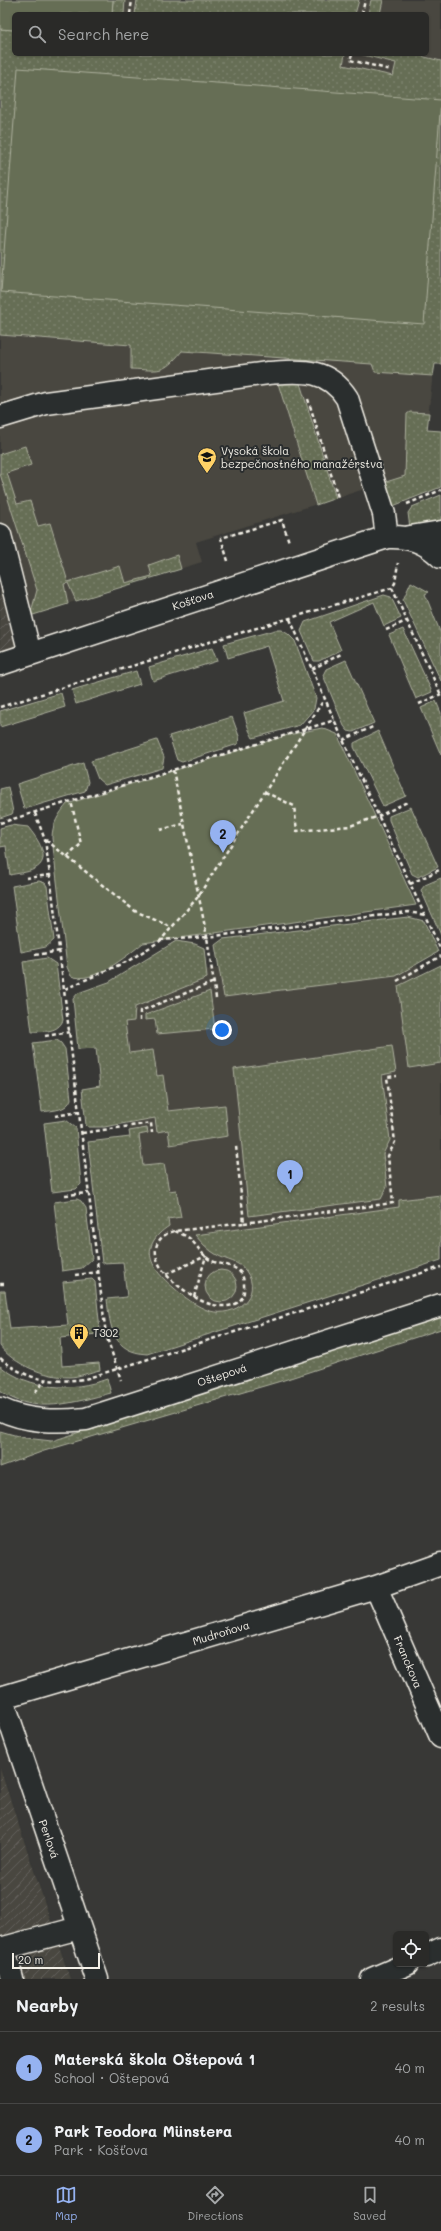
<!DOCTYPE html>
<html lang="en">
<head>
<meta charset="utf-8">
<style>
	body { margin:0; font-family:Mali,sans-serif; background:#323230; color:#f1f3f6 }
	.controls { position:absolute; right:12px; bottom:12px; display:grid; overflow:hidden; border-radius:6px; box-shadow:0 1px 3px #0004 }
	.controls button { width:36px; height:36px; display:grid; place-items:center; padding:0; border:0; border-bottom:1px solid #464645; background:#2a2a28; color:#f1f3f6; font:20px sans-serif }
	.scale { position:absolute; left:12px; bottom:10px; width:88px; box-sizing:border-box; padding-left:4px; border:2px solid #f4f1e8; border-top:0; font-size:11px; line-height:14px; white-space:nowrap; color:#f4f1e8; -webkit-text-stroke:3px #2a2d2e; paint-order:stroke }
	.you { position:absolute; left:222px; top:1030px; width:14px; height:14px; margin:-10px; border:3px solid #fff; border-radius:50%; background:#1a73e8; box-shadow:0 0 0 6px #1a73e833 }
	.badge { display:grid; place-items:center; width:26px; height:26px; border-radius:50%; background:#95b2f1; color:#111; font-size:13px; font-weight:700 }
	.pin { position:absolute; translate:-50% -33px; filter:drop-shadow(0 1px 2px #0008) }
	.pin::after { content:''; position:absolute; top:21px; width:14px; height:12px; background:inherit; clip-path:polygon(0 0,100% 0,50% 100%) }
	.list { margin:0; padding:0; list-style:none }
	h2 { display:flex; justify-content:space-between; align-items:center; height:52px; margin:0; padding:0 16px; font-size:17px }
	h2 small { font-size:13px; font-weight:400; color:#a5a7a8 }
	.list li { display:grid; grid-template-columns:26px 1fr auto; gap:12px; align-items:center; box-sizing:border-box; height:72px; padding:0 16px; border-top:1px solid #464645 }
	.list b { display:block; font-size:15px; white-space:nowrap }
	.list p { margin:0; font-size:13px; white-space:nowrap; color:#a5a7a8 }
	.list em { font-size:13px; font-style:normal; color:#a5a7a8 }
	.icon { flex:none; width:22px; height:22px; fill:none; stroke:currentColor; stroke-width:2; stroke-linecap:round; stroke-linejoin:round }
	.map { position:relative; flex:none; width:441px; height:1979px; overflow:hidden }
	.search { position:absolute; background:#2a2a28; box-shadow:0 1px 3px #0004; left:12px; right:12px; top:12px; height:44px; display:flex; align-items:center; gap:10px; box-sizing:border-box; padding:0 14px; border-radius:6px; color:#a5a7a8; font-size:15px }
	.sheet { height:196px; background:#2a2a28 }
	nav { display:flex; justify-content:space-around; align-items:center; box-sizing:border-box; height:56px; border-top:1px solid #464645; background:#2a2a28; font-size:11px; color:#a5a7a8 }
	nav a { display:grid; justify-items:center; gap:2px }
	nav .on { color:#95b2f1 }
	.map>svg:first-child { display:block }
</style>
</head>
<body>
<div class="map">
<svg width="441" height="1979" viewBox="0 0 441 1979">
	<defs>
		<pattern id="industrial-furrows" width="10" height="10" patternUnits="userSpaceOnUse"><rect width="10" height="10" fill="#48463f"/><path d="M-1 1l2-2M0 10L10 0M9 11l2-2" fill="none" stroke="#63615b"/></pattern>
		<pattern id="grass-dots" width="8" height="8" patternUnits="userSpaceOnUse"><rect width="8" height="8" fill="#666e54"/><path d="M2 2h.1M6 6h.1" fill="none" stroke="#7c836d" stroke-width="1.8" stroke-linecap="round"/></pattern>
	</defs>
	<rect width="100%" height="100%" fill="#383836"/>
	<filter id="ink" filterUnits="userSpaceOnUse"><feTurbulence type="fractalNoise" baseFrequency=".025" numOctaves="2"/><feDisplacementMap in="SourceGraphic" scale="8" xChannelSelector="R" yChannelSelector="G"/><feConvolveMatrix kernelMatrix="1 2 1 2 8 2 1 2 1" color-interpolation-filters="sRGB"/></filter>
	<g filter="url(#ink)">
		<path fill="#48463f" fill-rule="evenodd" d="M0,0H441V364H434L422,471L196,542L202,562L8,622L0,589ZM14,14H427V54H14Z
			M416,963L441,1016V1250L159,1340L113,1013L177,973L219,968Z"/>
		<path fill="url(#industrial-furrows)" d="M0,589L8,622L20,657L0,664Z
			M0,1769L70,1979H0Z"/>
		<path fill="url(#grass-dots)" stroke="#adb09e" d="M113,0H125L124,14H112Z
			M137,0H359L355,14H135Z
			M371,0H383L380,14H368Z
			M0,29L14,30V54H345L343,65L393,76L396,63L359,54H413L441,61V364H435L433,376L375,372L372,364L182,351C162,375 160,370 131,369V345L0,335Z
			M276,377L299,380L336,498L316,505Z
			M410,412L429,413L427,430L441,431V487L393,506L383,483L405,476L407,414Z
			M25,446L31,465L7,473L17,504L30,501L38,526L50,523L68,582L120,566L125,583L152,576L149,565L177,555L181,569L76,601L68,583L64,584L68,604L30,616L37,590L0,474V454Z
			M441,495V522L410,528L408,513L412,507Z
			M411,582L429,592L425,594L441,634V681L403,600Z
			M384,595L391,597L401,618L384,626L374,602L329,622L341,650L319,661H314L301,631L305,622Z
			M403,629L432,692L416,699L389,635Z
			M275,630H281L288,634L295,641L316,698L314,709L300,725L253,738L249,730L244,713L284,701L267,646L228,658L224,644Z
			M212,648L217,661L153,681L149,667Z
			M346,660L374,723L353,732L348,731L344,726L323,675L326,669Z
			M136,671L140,684L76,704L72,690Z
			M61,693L65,707L0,727V711Z
			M436,701L441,713V755L421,708Z
			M232,717L239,736L238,744L182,762L177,760L169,736Z
			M378,731L406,796L383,806L354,747V743Z
			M157,740L164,757L162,768L105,785L98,779L91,761Z
			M83,763L88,782L85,791L28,808H24L17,784Z
			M8,787L13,812L12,814L0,818V789Z
			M411,807L438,867L418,877L412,874L389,820V816Z
			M11,825L28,827C36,837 54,860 34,869C28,873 17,873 10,875L6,846L0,847V828Z
			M441,878V935L421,890L425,885Z
			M39,881L45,883L47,886L54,940L46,947L21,952L12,886Z
			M408,917L424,921L438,952L396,976L224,997L215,945L223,939Z
			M176,941L195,944L204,948L207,978L135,1007L134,1021L125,1022L129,1053L153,1050L157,1076L163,1075L168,1111L225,1105L228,1136L170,1145L168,1130L157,1132L155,1118L104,1127H88L86,1125L82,1089L100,1086L96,1048L78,1049L73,999L78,993L109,982Z
			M47,958L56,964L63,1020C58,1033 44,1031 32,1032L23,962Z
			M441,965V1063L409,1068L398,986Z
			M210,991L215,1029L157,1034L155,1019L145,1020V1015Z
			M57,1040L61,1043L65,1049L71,1099C67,1111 53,1110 42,1112L33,1043Z
			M392,1046L396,1072L382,1075L390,1140L383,1154L387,1187L381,1199L249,1216L234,1069Z
			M66,1120L76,1128L81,1184L76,1189L52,1192L44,1123Z
			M147,1128L148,1133L139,1135L143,1166L164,1164L169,1191L176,1190L181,1217L168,1219L169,1226C137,1247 151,1269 174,1288C184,1297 197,1307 210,1311C234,1318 264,1296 246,1271C239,1261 227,1261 217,1255C208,1250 202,1243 195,1235L399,1207V1200L441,1195V1260L147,1354C113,1352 110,1328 107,1299L127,1297L123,1262L102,1263L88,1142L130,1137L129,1131Z
			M77,1199L81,1201L86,1208L92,1259L82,1268L62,1271L54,1202Z
			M205 1286a16 16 0 1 1 32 0a16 16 0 1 1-32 0Z
			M92,1279L95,1282L100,1330L97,1334L60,1338L62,1366L99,1363L100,1370C90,1372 79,1377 69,1377C46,1377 14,1365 0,1346V1291H5L10,1329L68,1325L63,1282Z
			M441,1316V1329L281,1381L44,1451L0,1467V1431L25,1438L52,1441Z
			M0,1366C31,1390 71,1392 107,1379L111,1393C75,1402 34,1416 0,1391Z"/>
		<path fill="#666e54" stroke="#adb09e" d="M0,0H113L112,14H14V30L0,29Z
			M18,68L441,100L424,324L1,292Z
			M322,728L337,734L416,905L143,943C127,956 92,985 71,976L67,967L52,838C52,824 59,814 67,804L288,735Z"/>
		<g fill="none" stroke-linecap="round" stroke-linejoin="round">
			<g stroke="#f4f1e8" stroke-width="25">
				<path id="minor" d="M0,417L46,403L268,373C300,371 327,367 347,398L384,514L387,537
					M0,535L30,654
					M410,537L441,532
					M0,664L387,537C409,536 425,541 441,557
					M0,1409C27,1422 56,1422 86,1419L441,1305
					M376,1587L441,1737
					M0,1698L376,1587L441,1564
					M2,1698L97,1979
					M0,1949L79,1928
					M4,1949L12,1979
					M426,1956L441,1949
					M372,1979L407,1964"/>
			</g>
			<path stroke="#f4f1e8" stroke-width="2.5" stroke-dasharray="4 3" stroke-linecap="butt" d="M130,14L132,0
				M362,14L365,0
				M352,54L350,60L391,70
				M308,399L338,497
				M407,504L441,490
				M228,561L221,538L282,520L289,542
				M392,588L441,695
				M290,619L343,740L441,950
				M386,630L406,621
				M312,669L343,653
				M419,704L441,694
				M0,707L216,640L392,588L395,583L398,563
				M343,740L375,726
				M173,770L207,937L408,912L425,915
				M265,792L294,806L297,831L350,826L379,816L409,801
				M35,813L45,840L50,875L106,1335L121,1380
				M0,823L335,720
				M160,830L183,824
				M46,840L135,911L171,927
				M67,857L81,844L71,801
				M26,878L50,875
				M410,884L439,870
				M160,940L207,937L216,998
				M35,955L60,951
				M397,981L441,956
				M65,989L128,961L160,941L197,898L325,698
				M140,1021V1011L214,982
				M45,1036L70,1032
				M55,1116L79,1112
				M82,1133L151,1123L152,1133
				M65,1195L89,1193
				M244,1223L393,1203L388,1156L395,1142L387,1077L397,1076
				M175,1231C179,1233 185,1235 189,1238C197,1245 201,1254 210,1260C219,1265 231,1264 239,1271C243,1275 244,1280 244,1285C247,1313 213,1308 198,1299C181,1289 153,1270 156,1248C158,1238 166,1233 175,1231L244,1223L236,1146
				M166,1274L206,1256
				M75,1275L99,1272
				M0,1284H4
				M194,1297L206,1256
				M0,1358C27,1381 51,1383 85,1379L441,1267
				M35,1392L45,1380"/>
			<use href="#minor" stroke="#2a2d2e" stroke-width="22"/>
		</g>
	</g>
	<defs>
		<g id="university-pin" transform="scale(1)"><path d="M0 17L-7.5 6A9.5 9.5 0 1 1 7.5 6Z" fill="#ffd166" stroke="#2a2d2e"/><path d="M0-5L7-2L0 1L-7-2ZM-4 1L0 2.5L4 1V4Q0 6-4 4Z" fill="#111"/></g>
		<g id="building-pin" transform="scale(1)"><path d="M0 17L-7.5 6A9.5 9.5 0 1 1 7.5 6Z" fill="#ffd166" stroke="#2a2d2e"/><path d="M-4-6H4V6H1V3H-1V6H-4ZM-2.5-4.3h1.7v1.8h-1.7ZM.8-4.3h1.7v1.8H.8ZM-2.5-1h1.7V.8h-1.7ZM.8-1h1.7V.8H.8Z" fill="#111"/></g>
	</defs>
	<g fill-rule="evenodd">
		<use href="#university-pin" x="207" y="457"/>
		<use href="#building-pin" x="79" y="1333"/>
	</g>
	<g text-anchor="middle" stroke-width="4" stroke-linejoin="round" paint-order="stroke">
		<g font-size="11" fill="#f4f1e8" stroke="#2a2d2e" text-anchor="start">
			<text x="221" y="455">Vysoká škola<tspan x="221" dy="13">bezpečnostného manažérstva</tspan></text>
			<text x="93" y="1337">T302</text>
		</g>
		<g font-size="11" fill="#f4f1e8" stroke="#2a2d2e">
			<text transform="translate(193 600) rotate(-18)" y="4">Košťova</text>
			<text transform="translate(222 1375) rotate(-18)" y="4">Oštepová</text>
			<text transform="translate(221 1633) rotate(-17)" y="4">Mudroňova</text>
			<text transform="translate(408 1662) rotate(67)" y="4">Franckova</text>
			<text transform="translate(49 1839) rotate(71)" y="4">Perlová</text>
		</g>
	</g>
</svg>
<div class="controls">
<button><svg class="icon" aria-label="locate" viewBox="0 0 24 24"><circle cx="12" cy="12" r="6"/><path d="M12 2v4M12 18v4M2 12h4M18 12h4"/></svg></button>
</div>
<div class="scale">20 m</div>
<div class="you"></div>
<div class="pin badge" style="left:290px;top:1193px">1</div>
<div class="pin badge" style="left:223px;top:853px">2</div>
<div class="search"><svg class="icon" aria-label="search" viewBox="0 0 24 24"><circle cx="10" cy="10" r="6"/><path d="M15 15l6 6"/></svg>Search here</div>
</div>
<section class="sheet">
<h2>Nearby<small>2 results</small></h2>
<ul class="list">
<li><span class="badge">1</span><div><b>Materská škola Oštepová 1</b><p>School · Oštepová</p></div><em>40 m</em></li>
<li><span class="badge">2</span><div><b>Park Teodora Münstera</b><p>Park · Košťova</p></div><em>40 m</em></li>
</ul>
</section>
<nav>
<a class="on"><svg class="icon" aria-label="map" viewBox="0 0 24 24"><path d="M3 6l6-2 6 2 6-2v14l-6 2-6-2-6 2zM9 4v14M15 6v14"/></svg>Map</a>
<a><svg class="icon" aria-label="directions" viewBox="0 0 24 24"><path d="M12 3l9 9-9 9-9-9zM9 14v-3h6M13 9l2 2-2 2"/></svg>Directions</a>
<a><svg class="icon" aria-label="saved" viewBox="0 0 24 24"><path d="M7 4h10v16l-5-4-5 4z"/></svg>Saved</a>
</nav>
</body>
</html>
